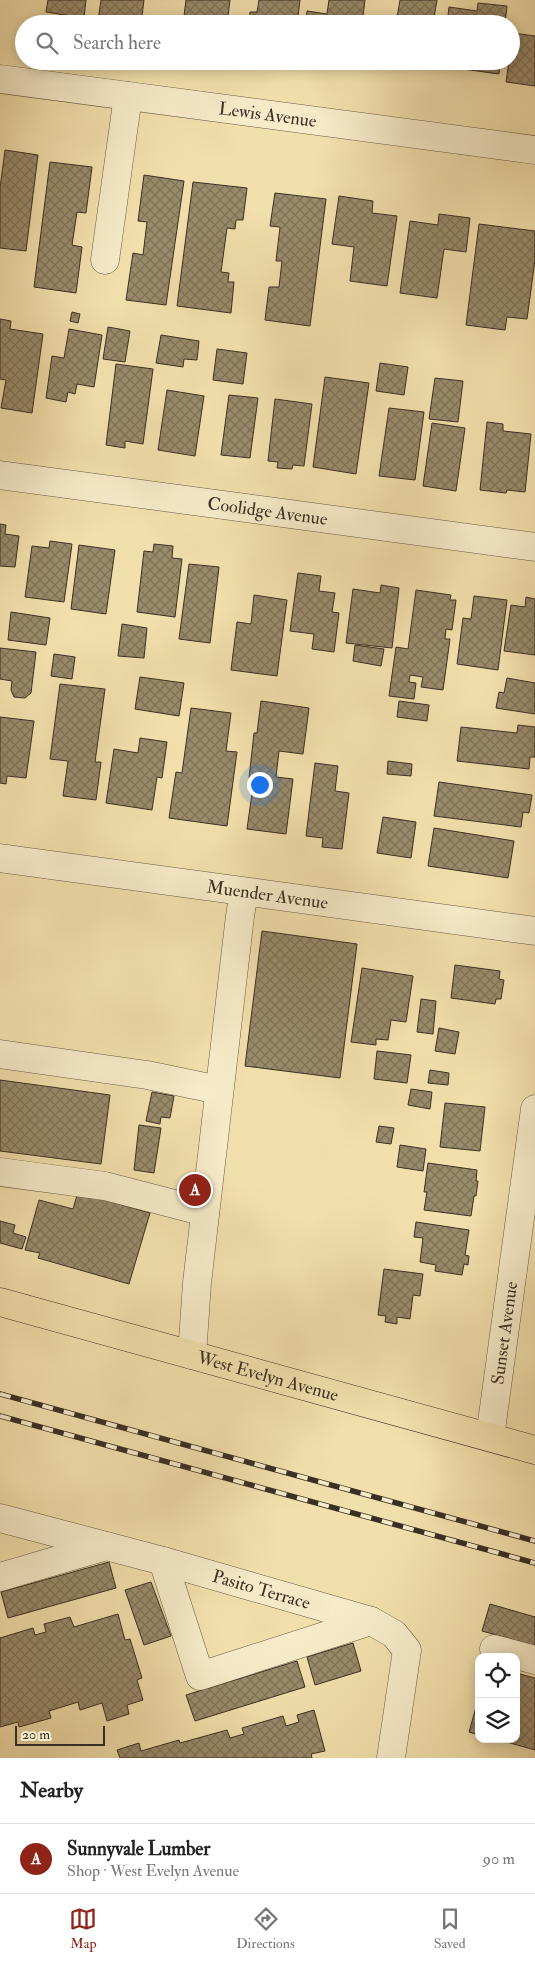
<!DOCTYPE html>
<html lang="en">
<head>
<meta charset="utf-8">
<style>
	body { margin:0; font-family:"IM FELL Double Pica",serif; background:#f2f2f2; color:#222 }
	.controls { position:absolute; right:15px; bottom:15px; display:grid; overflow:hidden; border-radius:10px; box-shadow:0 2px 12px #0003 }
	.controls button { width:45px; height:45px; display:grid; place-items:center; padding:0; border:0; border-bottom:1px solid #e0e0e0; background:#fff; color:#222; font:25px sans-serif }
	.scale { position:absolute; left:15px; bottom:12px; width:90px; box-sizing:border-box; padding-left:5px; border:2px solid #3b2f25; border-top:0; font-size:14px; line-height:18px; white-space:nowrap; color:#3b2f25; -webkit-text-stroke:4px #f7ebc9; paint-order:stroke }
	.you { position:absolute; left:259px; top:784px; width:18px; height:18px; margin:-12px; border:4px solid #fff; border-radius:50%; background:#1a73e8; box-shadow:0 0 0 8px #1a73e833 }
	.badge { display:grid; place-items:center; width:32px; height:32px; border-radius:50%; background:#8f2418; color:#fff; font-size:16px; font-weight:700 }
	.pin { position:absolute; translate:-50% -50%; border:2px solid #fff; box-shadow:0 1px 5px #0006 }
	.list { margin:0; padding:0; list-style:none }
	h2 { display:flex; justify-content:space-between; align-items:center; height:65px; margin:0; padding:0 20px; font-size:21px }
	h2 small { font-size:16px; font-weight:400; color:#767676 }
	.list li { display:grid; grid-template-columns:32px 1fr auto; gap:15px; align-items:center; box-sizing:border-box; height:70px; padding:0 20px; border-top:1px solid #e0e0e0 }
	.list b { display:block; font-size:19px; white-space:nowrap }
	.list p { margin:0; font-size:16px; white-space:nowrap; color:#767676 }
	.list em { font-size:16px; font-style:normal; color:#767676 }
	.icon { flex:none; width:28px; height:28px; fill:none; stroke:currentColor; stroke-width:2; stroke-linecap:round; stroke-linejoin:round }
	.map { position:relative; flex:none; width:535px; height:1758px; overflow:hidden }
	.search { position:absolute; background:#fff; box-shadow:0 2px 12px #0003; left:15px; right:15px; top:15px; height:55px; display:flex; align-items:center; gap:12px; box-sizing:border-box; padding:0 18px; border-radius:28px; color:#767676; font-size:19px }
	.sheet { height:135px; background:#fff }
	nav { display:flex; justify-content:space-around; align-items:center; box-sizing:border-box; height:70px; border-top:1px solid #e0e0e0; background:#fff; font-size:14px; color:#767676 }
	nav a { display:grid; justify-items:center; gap:2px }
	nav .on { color:#8f2418 }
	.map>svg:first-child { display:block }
</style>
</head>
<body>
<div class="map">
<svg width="535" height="1758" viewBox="0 0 535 1758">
	<defs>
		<pattern id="building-cross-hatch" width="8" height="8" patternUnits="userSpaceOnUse" patternTransform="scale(1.25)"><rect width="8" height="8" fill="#9a8b6b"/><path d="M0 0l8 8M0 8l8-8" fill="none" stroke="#7f7258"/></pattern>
	</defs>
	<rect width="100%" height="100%" fill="#f2e0ac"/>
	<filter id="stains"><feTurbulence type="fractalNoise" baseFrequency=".004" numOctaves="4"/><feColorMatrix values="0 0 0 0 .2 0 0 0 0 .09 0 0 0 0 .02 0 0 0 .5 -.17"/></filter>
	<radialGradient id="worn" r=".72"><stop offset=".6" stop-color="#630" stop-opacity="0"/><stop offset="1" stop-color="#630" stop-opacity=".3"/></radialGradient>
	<path fill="url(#building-cross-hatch)" stroke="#3b2f25" d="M48,0H86L84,18L46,12Z
		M101,0H144L141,24H120L98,21Z
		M186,0H230L227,24H183Z
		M259,0H300L297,24H249L250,12H257Z
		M329,0H365L362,24H306L307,11L327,14Z
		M400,0H437L433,24H396Z
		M478,3L507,6L505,24H447L449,7L477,11Z
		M513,33L535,36V86L506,82L509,61H511Z
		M442,61H500L499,74L441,66Z
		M5,150L38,155L26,251L0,248V188Z
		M50,162L92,167L86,213L77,212L72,245L82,247L76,293L34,287Z
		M144,175L184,181L166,305L126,300L133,253L143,255L147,222L138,221Z
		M193,182L247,188L243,220H236L235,229L227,228L221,272L229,273L228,282H234L231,313L177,306Z
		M275,193L326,199L310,326L265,320L269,287H279L282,261H276L280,227L270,226Z
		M339,196L373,201L372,213L397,216L387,286L350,281L354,247L332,244Z
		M439,214L470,218L466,252L444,249L437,298L400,293L410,221L438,225Z
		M479,224L535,231V260L527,319L507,317L505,330L466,325Z
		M72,312L80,314L78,323L70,321Z
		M0,319L11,321L10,329L43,334L32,413L1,408L6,380L0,379Z
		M108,327L130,331L125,362L103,359Z
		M69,329L102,335L94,387L77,384L75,394L68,392L66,402L46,398L52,356L64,358Z
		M161,335L199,341L197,360L184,359L183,367L156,363Z
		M217,349L247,353L243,384L213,380Z
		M380,363L408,367L404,395L376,391Z
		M116,364L153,369L143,444L125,441V448L106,445Z
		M325,377L369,383L356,474L313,467Z
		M435,378L463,381L458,422L429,419Z
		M167,390L204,396L195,456L158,450Z
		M229,395L258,398L250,458L221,455Z
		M275,399L312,404L304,466L293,465L292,469L277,468L278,462L268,461Z
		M389,408L424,412L415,480L379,476Z
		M487,422L503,424V431L531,434L525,492L507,490L506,493L480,490Z
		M432,423L465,428L456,491L423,486Z
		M0,524L6,525L5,534L19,536L15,567L0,566Z
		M50,541L72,544L64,602L25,597L32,546L49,548Z
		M154,544L173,546L172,558L182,559L175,617L137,612L144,551L153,552Z
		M79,545L115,550L106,614L71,609Z
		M189,564L219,567L210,643L179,639Z
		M298,573L321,576L319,591L335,593L332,612L339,613L334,652L312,649L314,634L290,631Z
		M381,585L399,588L392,648L346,643L353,589L380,593Z
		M416,590L451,595L450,600H456L452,630L446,629L445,639H450L443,690L421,687L423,677L410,675L409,682L416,683L414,699L389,696L396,647L408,649Z
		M254,595L287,600L277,676L231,670L237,622L251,624Z
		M474,596L507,600L498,670L457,664L463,618L471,619Z
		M526,597L535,599V655L504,651L511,605L525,607Z
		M11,612L50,618L46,645L8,640Z
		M122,624L147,628L144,658L118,656Z
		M355,645L384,649L381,666L353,661Z
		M0,648L36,652L31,693L25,698L14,697L11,690L12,681L0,679Z
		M54,654L75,657L72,679L51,676Z
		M140,677L184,683L179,716L135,709Z
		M507,678L535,683V714L496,708L499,692L504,693Z
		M60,684L105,689L95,762H101L96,800L63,796L68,761L50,759Z
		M261,701L309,708L303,754L279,751L276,777L293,779L286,834L247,829L254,779L249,778L254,733H257Z
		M399,701L429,705L427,721L397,717Z
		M191,708L231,713L226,751L237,752L227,826L169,818L176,772L182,773Z
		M0,717L34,721L26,778L7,776L6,784L0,783Z
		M518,725L535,727V757H530L529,769L457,761L461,727L517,733Z
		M140,738L167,742L162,778L157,777L152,810L106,803L114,749L138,753Z
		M388,761L412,764L411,776L387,774Z
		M315,763L338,766L335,791L349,793L342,849L322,847L323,838L306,836Z
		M439,782L532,795L529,813L523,812L521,827L434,816Z
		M383,817L416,822L411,858L377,853Z
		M434,828L514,841L508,878L428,866Z
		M262,931L357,944L340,1078L245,1066Z
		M455,965L500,971L499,979L504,980L501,999H496L495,1004L451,998Z
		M362,968L413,976L406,1022L391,1020L388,1040L376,1039V1045L351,1042Z
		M421,999L436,1001L433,1034L417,1032Z
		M439,1028L459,1032L455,1054L435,1051Z
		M377,1051L411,1055L407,1083L374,1079Z
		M430,1070L449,1073L448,1085L428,1083Z
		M0,1080L110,1095L101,1164L0,1151Z
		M411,1089L432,1092L430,1109L408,1105Z
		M152,1092L174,1096L170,1118L161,1117L160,1124L146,1121Z
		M445,1103L485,1107L480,1151L440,1147Z
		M139,1125L161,1128L154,1173L134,1170Z
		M379,1126L394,1128L391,1144L376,1142Z
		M400,1145L426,1149L423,1171L397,1167Z
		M428,1163L477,1170L476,1181H478L476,1196H474L471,1216L424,1210L427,1192H424Z
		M78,1192L150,1213L129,1284L38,1258L40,1253L25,1250L39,1200L73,1209Z
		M0,1221L15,1225L13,1233L26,1237L22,1249L0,1243Z
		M416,1222L469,1230L465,1255L469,1256L468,1265L464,1264L462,1275L435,1271L436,1265L420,1262L423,1238L414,1237Z
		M384,1269L423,1274L420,1296L413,1295L410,1319L397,1317V1324L385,1322L386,1316L378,1315Z
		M109,1562L116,1588L8,1618L1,1592Z
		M151,1582L171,1636L144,1645L125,1590Z
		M490,1604L535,1617V1646L482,1631Z
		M118,1614L125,1640L130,1639L142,1678L137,1680L143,1700L127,1705L129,1714L107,1721L102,1703L80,1710L78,1702L49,1711L51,1718L19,1727L18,1722L0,1727V1638L33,1628L35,1635L46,1632L44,1624L70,1617L74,1627Z
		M353,1643L361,1671L315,1685L307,1657Z
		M297,1661L305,1687L195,1721L186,1695Z
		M516,1673L535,1678V1750L496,1739H516Z
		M479,1697V1735L469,1732Z
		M314,1710L325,1751L311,1754L312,1758H120L117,1750L139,1743L141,1751L179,1740L180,1743L227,1730L230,1738L244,1734L242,1728L283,1716L286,1726L299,1722L297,1715Z"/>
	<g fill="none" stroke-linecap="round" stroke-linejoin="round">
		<g stroke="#695b47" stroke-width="29">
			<g id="minor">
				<path id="s1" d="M0,79L535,150"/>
				<path d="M105,260L128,96"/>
				<path id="s2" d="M0,475L535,547"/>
				<path id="s3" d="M0,858L535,931"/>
				<path d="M0,1054L147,1075L219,1090"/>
				<path d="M0,1172L105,1186L205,1212"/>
				<path d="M192,1355L197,1283L240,916L244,892"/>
				<path id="s4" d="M490,1437L535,1109"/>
				<path id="s5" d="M0,1518L163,1561L371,1621L394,1634L407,1650L391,1758"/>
				<path d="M163,1561L200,1676L371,1621"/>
				<path d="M0,1577L106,1546"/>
				<path d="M494,1649L535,1660"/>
			</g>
		</g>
		<g stroke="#3b2f25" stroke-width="29">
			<g id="major">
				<path id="s6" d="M0,1302L535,1450"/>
			</g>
		</g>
		<use href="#minor" stroke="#f7ebc9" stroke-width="28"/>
		<use href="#major" stroke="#f2e0ac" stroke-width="28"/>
		<g stroke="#3b2f25" stroke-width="5.5">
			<path id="rail" d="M0,1394L535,1541
				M0,1416L535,1563"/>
		</g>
		<use href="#rail" stroke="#f7ebc9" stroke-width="4" stroke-dasharray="11" stroke-linecap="butt"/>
	</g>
	<g text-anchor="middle" stroke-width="4" stroke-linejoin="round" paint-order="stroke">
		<g font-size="18" fill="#3b2f25" stroke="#f7ebc9">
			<text dy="6" stroke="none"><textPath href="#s1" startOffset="270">Lewis Avenue</textPath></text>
			<text dy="6" stroke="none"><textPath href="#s2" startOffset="270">Coolidge Avenue</textPath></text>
			<text dy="6" stroke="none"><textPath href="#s3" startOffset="270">Muender Avenue</textPath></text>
			<text dy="6" stroke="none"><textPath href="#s4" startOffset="105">Sunset Avenue</textPath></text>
			<text dy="6" stroke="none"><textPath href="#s6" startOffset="278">West Evelyn Avenue</textPath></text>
			<text dy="6" stroke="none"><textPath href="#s5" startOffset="271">Pasito Terrace</textPath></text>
		</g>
	</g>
	<rect width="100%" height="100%" filter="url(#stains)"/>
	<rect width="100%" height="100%" fill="url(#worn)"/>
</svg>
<div class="controls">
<button><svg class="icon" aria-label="locate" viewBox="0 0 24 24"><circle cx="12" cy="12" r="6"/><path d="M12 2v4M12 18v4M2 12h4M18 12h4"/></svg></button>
<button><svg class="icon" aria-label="layers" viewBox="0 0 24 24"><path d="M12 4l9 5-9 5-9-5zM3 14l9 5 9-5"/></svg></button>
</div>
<div class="scale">20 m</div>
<div class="you"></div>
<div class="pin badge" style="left:195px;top:1190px">A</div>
<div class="search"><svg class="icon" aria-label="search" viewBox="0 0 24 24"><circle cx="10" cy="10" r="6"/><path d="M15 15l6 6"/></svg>Search here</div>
</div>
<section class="sheet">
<h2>Nearby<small></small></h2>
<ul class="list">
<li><span class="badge">A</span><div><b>Sunnyvale Lumber</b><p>Shop · West Evelyn Avenue</p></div><em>90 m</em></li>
</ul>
</section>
<nav>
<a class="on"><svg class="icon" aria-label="map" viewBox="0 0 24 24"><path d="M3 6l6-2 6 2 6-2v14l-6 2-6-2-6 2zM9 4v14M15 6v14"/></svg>Map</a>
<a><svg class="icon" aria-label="directions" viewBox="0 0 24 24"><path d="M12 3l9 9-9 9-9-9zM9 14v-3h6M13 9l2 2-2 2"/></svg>Directions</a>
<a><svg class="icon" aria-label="saved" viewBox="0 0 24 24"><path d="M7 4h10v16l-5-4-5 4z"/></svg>Saved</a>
</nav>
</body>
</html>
